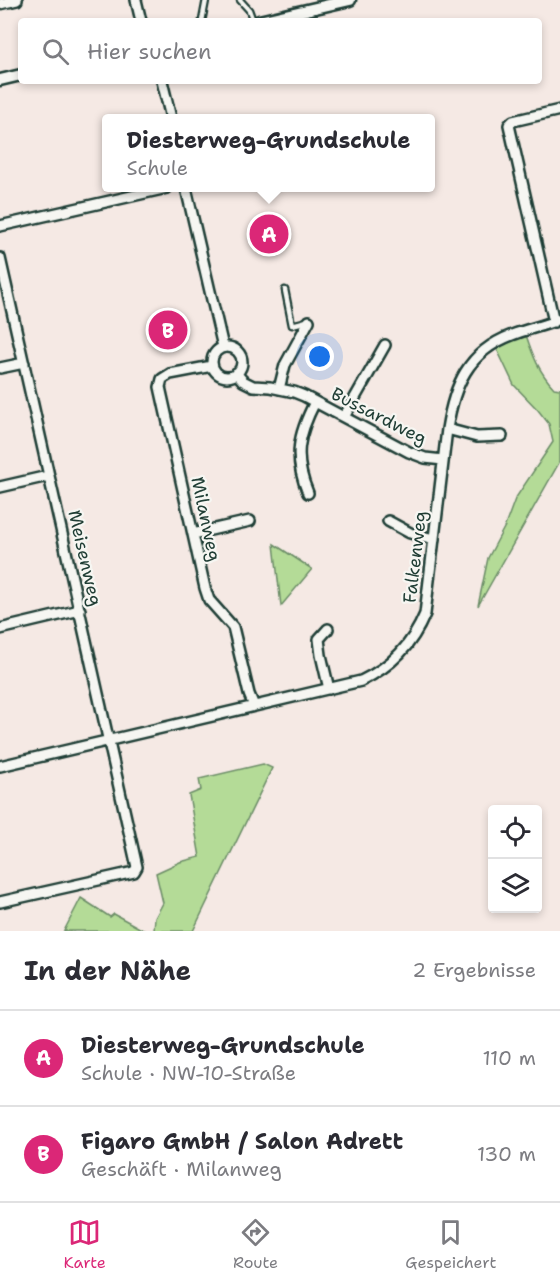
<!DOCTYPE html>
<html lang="de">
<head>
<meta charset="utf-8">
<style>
	body { margin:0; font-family:"Shantell Sans",sans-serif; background:#f7f7f7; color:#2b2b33 }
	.controls { position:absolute; right:18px; bottom:18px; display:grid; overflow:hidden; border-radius:6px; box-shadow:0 3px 9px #0003 }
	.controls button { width:54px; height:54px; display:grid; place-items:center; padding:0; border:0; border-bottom:2px solid #e1e1e2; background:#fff; color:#2b2b33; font:30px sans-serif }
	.you { position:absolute; left:320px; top:357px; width:21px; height:21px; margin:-15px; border:4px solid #fff; border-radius:50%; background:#1a73e8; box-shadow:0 0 0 9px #1a73e833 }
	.badge { display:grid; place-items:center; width:39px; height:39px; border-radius:50%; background:#db2777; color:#fff; font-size:20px; font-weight:700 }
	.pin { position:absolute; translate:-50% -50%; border:3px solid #fff; box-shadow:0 2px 6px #0006 }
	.popup { position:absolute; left:102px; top:114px; width:333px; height:78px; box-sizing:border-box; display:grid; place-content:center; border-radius:6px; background:#fff; filter:drop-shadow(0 2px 4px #0005); font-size:20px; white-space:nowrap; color:#7c7c81 }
	.popup b { font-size:22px; color:#2b2b33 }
	.popup::after { content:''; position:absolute; left:50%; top:100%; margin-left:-12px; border:12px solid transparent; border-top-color:#fff }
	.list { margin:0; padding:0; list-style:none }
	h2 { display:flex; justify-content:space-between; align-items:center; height:78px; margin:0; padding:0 24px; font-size:26px }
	h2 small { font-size:20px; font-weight:400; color:#7c7c81 }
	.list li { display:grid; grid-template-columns:39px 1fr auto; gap:18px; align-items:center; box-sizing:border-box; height:96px; padding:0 24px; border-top:2px solid #e1e1e2 }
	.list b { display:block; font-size:22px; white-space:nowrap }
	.list p { margin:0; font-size:20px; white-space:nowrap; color:#7c7c81 }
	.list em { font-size:20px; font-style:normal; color:#7c7c81 }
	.icon { flex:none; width:33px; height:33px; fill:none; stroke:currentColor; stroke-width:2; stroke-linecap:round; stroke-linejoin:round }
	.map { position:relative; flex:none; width:560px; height:931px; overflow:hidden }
	.search { position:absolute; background:#fff; box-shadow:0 3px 9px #0003; left:18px; right:18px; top:18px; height:66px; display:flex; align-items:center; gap:15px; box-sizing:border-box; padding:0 21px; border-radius:6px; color:#7c7c81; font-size:22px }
	.sheet { height:270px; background:#fff }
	nav { display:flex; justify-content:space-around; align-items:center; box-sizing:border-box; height:84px; border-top:2px solid #e1e1e2; background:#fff; font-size:16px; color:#7c7c81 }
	nav a { display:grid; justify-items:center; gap:3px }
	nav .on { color:#db2777 }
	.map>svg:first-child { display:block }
</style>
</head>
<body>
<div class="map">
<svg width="560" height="931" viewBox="0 0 560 931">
	<rect width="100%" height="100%" fill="#f5e9e4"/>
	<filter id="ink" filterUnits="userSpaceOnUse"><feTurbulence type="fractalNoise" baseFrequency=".0167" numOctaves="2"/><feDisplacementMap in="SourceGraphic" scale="12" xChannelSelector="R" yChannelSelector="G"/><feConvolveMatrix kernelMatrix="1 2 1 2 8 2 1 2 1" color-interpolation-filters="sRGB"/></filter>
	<g filter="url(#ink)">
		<path fill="#b4db97" stroke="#6a8c66" stroke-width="1.5" d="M526,335C533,356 539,372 554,388L560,389V461L478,606L488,558L505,526L515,499L553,442L549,424L538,410L514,385L496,347L512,339Z
			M274,544L312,569L281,606Z
			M263,764L272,768L193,931H154L155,918L163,903L156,873L180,862L200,857L189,795L201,790L199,779Z
			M81,898L110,917L114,914L145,931H64Z"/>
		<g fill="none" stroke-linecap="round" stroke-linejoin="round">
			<g stroke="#1f3d34" stroke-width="9">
				<path id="service" d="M240,0L249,10L253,21
					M202,21L206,0
					M285,290L292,325L307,321"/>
			</g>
			<g stroke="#1f3d34" stroke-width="14">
				<path id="minor" d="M136,0L141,21
					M0,4L17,0
					M162,81L171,118
					M186,188L223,347
					M0,226L167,188
					M0,258L137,867L134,872L0,902
					M554,322L509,125L513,121L560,110
					M212 362a15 15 0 1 1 30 0a15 15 0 1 1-30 0Z
					M212,366L170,374L162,379L160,387L205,588L209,600L233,627L249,694L254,706
					M0,368L24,363
					M236,373L243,381L253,386L270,387L294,392L304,396L409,452L425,458L443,460
					M279,389L285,365L309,321
					M344,417L385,345
					M447,429L477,437L502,436
					M0,487L48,476
					M308,493C293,457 298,435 315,402
					M388,521L410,533L434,539
					M193,534L250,521
					M0,629L80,610
					M328,629L319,639L321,655L329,689
					M0,766L361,681C392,666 412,645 425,614L447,429C454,386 467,352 512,335C527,329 544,326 560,319"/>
			</g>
			<g stroke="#1f3d34" stroke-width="15">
				<path id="tertiary" d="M259,21L350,0
					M0,80L21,75"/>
			</g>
			<use href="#service" stroke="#f6f6f2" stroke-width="4.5"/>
			<use href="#minor" stroke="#f6f6f2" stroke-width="9"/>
			<use href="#tertiary" stroke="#f6f6f2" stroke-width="10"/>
		</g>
	</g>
	<g text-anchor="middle" stroke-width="4.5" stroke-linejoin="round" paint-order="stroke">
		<g font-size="18" fill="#1f3d34" stroke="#f6f6f2">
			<text transform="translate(379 416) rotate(27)" y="6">Bussardweg</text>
			<text transform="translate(206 519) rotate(78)" y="6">Milanweg</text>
			<text transform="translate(415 557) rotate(-83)" y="6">Falkenweg</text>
			<text transform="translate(85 558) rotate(77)" y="6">Meisenweg</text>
		</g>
	</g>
</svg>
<div class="controls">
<button><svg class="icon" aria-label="locate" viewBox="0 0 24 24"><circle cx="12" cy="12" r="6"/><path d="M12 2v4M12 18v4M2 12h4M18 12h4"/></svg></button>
<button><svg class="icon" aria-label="layers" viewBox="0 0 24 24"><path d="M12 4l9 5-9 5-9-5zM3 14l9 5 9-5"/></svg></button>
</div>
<div class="you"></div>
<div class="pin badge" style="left:269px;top:234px">A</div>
<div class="popup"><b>Diesterweg-Grundschule</b>Schule</div>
<div class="pin badge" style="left:168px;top:330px">B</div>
<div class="search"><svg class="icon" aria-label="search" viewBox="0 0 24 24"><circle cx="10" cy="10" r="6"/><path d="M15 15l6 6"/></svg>Hier suchen</div>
</div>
<section class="sheet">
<h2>In der Nähe<small>2 Ergebnisse</small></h2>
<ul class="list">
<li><span class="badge">A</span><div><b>Diesterweg-Grundschule</b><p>Schule · NW-10-Straße</p></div><em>110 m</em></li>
<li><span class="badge">B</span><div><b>Figaro GmbH / Salon Adrett</b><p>Geschäft · Milanweg</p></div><em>130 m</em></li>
</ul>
</section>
<nav>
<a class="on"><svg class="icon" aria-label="map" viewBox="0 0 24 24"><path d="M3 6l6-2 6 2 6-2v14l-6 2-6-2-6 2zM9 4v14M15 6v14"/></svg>Karte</a>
<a><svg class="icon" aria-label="directions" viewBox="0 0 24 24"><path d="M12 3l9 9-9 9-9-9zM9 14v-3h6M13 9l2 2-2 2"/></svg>Route</a>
<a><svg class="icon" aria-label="saved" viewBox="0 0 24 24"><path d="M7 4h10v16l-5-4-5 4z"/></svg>Gespeichert</a>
</nav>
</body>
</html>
